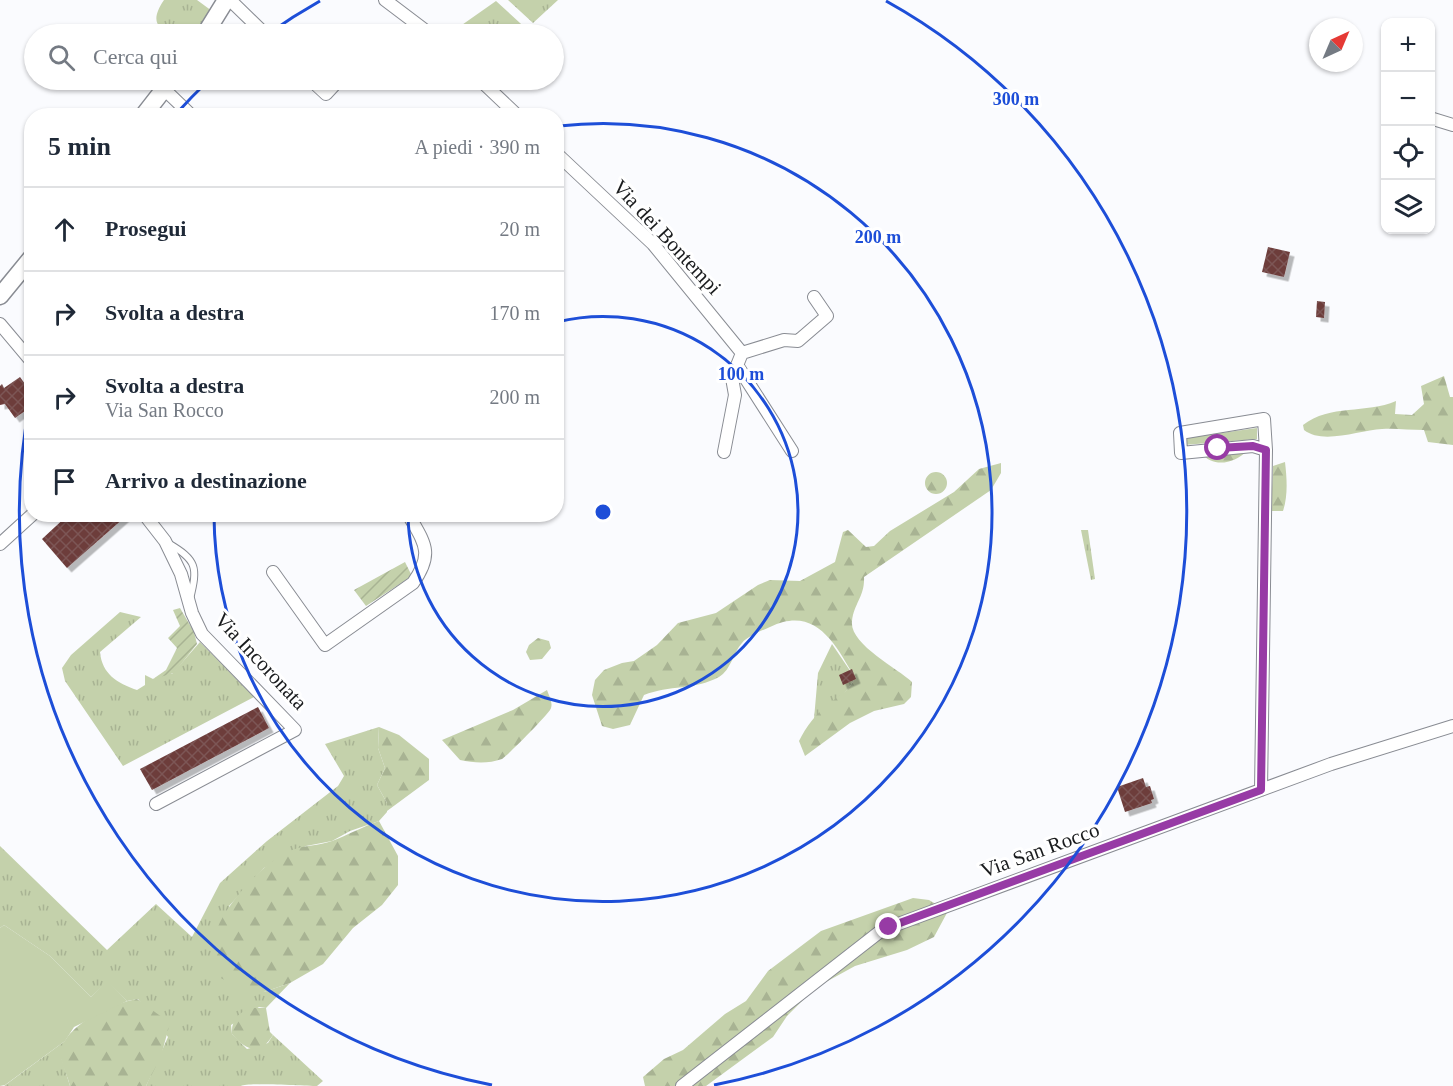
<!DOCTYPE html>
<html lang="it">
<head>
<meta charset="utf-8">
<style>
	body { margin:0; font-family:Georgia,serif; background:#f2f2f3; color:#1f2937 }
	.controls { position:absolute; right:18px; top:18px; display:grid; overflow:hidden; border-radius:12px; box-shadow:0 2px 4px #0004 }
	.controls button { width:54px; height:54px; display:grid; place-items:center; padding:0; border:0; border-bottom:2px solid #e0e1e3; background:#fff; color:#1f2937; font:30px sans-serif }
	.compass { position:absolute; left:1309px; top:18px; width:54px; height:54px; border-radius:50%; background:#fff; box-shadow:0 2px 4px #0004; rotate:44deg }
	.stop { position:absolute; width:18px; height:18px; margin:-14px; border:4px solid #973ba5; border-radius:50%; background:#fff }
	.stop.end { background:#973ba5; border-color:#fff; box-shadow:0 2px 6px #0008 }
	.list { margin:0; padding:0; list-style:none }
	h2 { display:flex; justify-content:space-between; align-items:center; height:78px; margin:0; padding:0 24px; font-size:26px }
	h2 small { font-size:20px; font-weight:400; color:#747a83 }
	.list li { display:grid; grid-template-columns:39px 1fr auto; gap:18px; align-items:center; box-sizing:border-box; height:84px; padding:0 24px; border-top:2px solid #e0e1e3 }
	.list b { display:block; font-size:22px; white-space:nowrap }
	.list p { margin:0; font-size:20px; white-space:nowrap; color:#747a83 }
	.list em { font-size:20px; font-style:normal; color:#747a83 }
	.icon { flex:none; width:33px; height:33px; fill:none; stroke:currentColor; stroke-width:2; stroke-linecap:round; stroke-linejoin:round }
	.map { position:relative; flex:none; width:1453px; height:1086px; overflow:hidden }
	.search { position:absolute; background:#fff; box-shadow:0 2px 4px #0004; left:24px; top:24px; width:540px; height:66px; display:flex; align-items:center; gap:15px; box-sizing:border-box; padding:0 21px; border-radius:33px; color:#747a83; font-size:22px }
	.panel { position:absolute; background:#fff; box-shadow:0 2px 4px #0004; left:24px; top:108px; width:540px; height:414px; border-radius:24px }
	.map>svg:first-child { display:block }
</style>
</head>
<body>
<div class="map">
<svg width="1453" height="1086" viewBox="0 0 1453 1086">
	<defs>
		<pattern id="grass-tufts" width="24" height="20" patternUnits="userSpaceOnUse" patternTransform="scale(1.5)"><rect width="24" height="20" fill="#c4d1ab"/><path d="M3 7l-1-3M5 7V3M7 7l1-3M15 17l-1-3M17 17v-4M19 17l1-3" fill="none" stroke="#a8b393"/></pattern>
		<pattern id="forest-firs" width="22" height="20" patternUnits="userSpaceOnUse" patternTransform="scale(1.5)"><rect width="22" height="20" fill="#c4d1ab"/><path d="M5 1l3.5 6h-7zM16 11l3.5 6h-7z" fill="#a8b393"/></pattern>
		<pattern id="garden-furrows" width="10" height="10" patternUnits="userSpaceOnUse" patternTransform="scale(1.5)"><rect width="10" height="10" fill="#c4d1ab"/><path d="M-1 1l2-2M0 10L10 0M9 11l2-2" fill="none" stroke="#a8b393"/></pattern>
		<pattern id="building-cross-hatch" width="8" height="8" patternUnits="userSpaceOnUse" patternTransform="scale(1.5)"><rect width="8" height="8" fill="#6d3d3b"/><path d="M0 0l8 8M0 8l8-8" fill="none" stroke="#7c5655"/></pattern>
		<filter id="shadow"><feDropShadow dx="4.5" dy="4.5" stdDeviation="0" flood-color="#0004"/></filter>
	</defs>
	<rect width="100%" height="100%" fill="#fafbfe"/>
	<path fill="url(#grass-tufts)" d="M164,0H197L212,11L197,34C172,34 142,32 164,0Z
		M508,0H558L533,23Z
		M496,1L532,34H449Z
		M1257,428V439L1184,445L1185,438Z
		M1081,530H1088L1095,579L1091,580Z
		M120,612L141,617L100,652C102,674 117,683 137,690L145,685V675L153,679L166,673L172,674L200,642L254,697L123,766L65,681L62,668L71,655Z
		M832,644L855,678C845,698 829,702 814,719L818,673Z
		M379,727L378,748L385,768L377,785L387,803V812L379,821L350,831L332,841L306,846L264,868L229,906L264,992L290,983L266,1008L259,1007L231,1025L232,1034L247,1049L268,1043L273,1035L323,1081L317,1086C304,1086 249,1082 241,1086H146L168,1037L138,999L127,1001L107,982L91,997L50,956L4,925L0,928V846L107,950L156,904L192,937L220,883L267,841L338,786L344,776L325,744Z
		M65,1041L61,1057L70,1086H4Z"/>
	<path fill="url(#forest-firs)" d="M1444,376L1450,397H1453V445L1428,442L1424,430C1410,430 1395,428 1382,429C1360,430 1323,445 1304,430L1303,425C1330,404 1366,414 1396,401L1395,414L1412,415L1424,404L1421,386Z
		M1247,451C1234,464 1213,468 1201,453Z
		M1285,462C1287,479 1288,496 1283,511H1271L1273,466Z
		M1001,463V473L991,490L864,577C865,596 854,603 852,621C849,644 897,668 912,682L911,697L904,704L874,711L850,723L805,756L799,741C806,727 816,713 829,704C841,694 848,692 855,678C835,643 815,605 770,627C761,631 748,636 742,643C733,653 731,670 719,677C695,690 669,685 644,695L630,725L613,729L602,726L592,695L595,680L604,670L622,663L634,661L657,645L678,623L716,613L758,585L770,580L800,581L835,562L843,532L848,530L866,547L874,546L890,531L954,492L979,469Z
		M925 483a11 11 0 1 1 22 0a11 11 0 1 1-22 0Z
		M538,638L549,641L551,648L542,659L530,660L526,652L529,645Z
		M547,690C549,696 553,702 551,708C550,713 506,757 502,759C488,764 474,763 460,760L442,740L513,710Z
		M379,727L399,735L429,759V780L387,811V803L377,785L385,768L378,748Z
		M379,821L398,856V885L382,905L353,928L323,964L290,983L264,992L242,989L215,975C214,959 212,945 217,929C227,903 265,860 292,850C304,845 319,846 332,841C348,835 362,827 379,821Z
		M913,898L929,900L948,911L934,937L907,950L855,966L815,988L787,1016L773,1037L706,1086H645L643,1077L664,1059L683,1050L725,1014L746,1001L768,971L821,931Z
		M137,999L170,1023L161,1056L146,1086H70C68,1077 63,1068 61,1059C56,1028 113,1003 137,999Z
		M251,1008H266L270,1032L273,1035C260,1056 246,1051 232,1034C231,1020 238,1013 251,1008Z"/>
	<path fill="url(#garden-furrows)" d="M405,562L412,576L366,606L354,590Z
		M180,608L194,632L197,644L174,673L153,679L166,670L177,648L168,638L180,626L173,610Z"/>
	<path fill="#c4d1ab" d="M4,925L50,956L91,997L107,981L127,1001L74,1027L65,1041L5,1085L0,1086V928Z"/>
	<path fill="url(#building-cross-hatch)" filter="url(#shadow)" d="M1268,247L1290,252L1284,277L1262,272Z
		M1317,301L1325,302L1324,318L1316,317Z
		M20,377L32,394V406L15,418L5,404L0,405V386L2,384L4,388Z
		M69,514H123L125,517L67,568L42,539Z
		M852,669L856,679L843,685L839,675Z
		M258,707L269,728L152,790L140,769Z
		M1143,778L1146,787L1150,786L1154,799L1151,800L1152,803L1125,812L1117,787Z"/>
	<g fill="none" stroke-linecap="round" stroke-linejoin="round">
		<g stroke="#898c93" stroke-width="8">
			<path id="service" d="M168,543C197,560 198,567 190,599"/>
		</g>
		<g stroke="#898c93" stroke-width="14">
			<path id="minor" d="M230,0L265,34
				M385,0L430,34
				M311,80L326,94L339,80
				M480,80L518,116
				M164,89L192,116
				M1430,118L1453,125
				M556,153L653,244L742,353
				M0,324L32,362
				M737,365L792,451
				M724,452L735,395L732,378L742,353L784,340L798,341L827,316L814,297
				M144,514L165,541L181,574L192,613L202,634L295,730L156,804
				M0,544L33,514
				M273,572L325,645L413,583C434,553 425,544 408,514
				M1261,790L1266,450L1264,419L1180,433L1181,453L1253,446L1266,450
				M682,1086L882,930L1331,764L1453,726"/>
		</g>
		<g stroke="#898c93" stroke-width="19">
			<path id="secondary" d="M205,34L226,0
				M143,116L171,80
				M0,296L32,257"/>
		</g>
		<use href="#service" stroke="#fff" stroke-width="6"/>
		<use href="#minor" stroke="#fff" stroke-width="12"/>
		<use href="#secondary" stroke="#fff" stroke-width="16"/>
	</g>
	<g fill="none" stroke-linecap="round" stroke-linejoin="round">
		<path stroke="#973ba5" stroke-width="8" d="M889,927L1261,790L1266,450L1253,446L1218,448"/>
	</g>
	<g fill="none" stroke="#1d4ed8" stroke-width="3">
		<path d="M557 322A195 195 0 1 1 408 515"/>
		<path d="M559 126A389 389 0 1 1 214 515"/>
		<path d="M492 1085A584 584 0 0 1 31 396M176 114A584 584 0 0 1 208 81M268 34A584 584 0 0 1 320 1M886 1A584 584 0 0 1 714 1085"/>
	</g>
	<g text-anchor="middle" stroke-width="6" stroke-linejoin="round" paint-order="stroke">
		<g font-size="21" fill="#1a1c1e" stroke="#fff">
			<text transform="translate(667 237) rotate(47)" y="7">Via dei Bontempi</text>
			<text transform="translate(261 661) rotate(47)" y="7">Via Incoronata</text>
			<text transform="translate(1040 850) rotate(-20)" y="7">Via San Rocco</text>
		</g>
	</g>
	<circle cx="603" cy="512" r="9" fill="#1d4ed8" stroke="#fff" stroke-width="3"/>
	<g font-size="18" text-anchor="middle" font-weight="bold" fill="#1d4ed8" stroke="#fff" stroke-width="6" stroke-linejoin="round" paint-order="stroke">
		<text x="1016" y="105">300 m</text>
		<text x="878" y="243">200 m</text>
		<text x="741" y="380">100 m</text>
	</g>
</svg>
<div class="controls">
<button>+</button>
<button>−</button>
<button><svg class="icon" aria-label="locate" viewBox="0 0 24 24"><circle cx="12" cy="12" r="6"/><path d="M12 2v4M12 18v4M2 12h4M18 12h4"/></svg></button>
<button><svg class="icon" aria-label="layers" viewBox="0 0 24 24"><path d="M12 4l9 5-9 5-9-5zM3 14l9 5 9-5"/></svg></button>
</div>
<svg class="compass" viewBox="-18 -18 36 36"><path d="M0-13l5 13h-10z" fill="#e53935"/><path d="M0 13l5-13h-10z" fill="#747a83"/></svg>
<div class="stop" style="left:1218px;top:448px"></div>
<div class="stop end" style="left:889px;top:927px"></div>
<div class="search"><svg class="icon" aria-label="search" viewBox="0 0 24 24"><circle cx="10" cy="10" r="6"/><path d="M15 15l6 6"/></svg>Cerca qui</div>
<section class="panel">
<h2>5 min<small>A piedi · 390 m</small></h2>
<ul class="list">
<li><svg class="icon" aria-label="ahead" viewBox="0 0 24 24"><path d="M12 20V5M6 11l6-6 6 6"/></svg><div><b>Prosegui</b></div><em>20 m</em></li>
<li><svg class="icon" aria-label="right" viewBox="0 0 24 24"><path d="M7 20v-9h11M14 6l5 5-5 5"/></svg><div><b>Svolta a destra</b></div><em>170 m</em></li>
<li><svg class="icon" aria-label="right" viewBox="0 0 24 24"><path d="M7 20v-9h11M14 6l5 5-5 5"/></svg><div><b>Svolta a destra</b><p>Via San Rocco</p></div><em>200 m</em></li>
<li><svg class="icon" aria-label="arrive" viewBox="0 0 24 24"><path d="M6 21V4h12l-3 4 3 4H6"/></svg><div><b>Arrivo a destinazione</b></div></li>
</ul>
</section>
</div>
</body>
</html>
